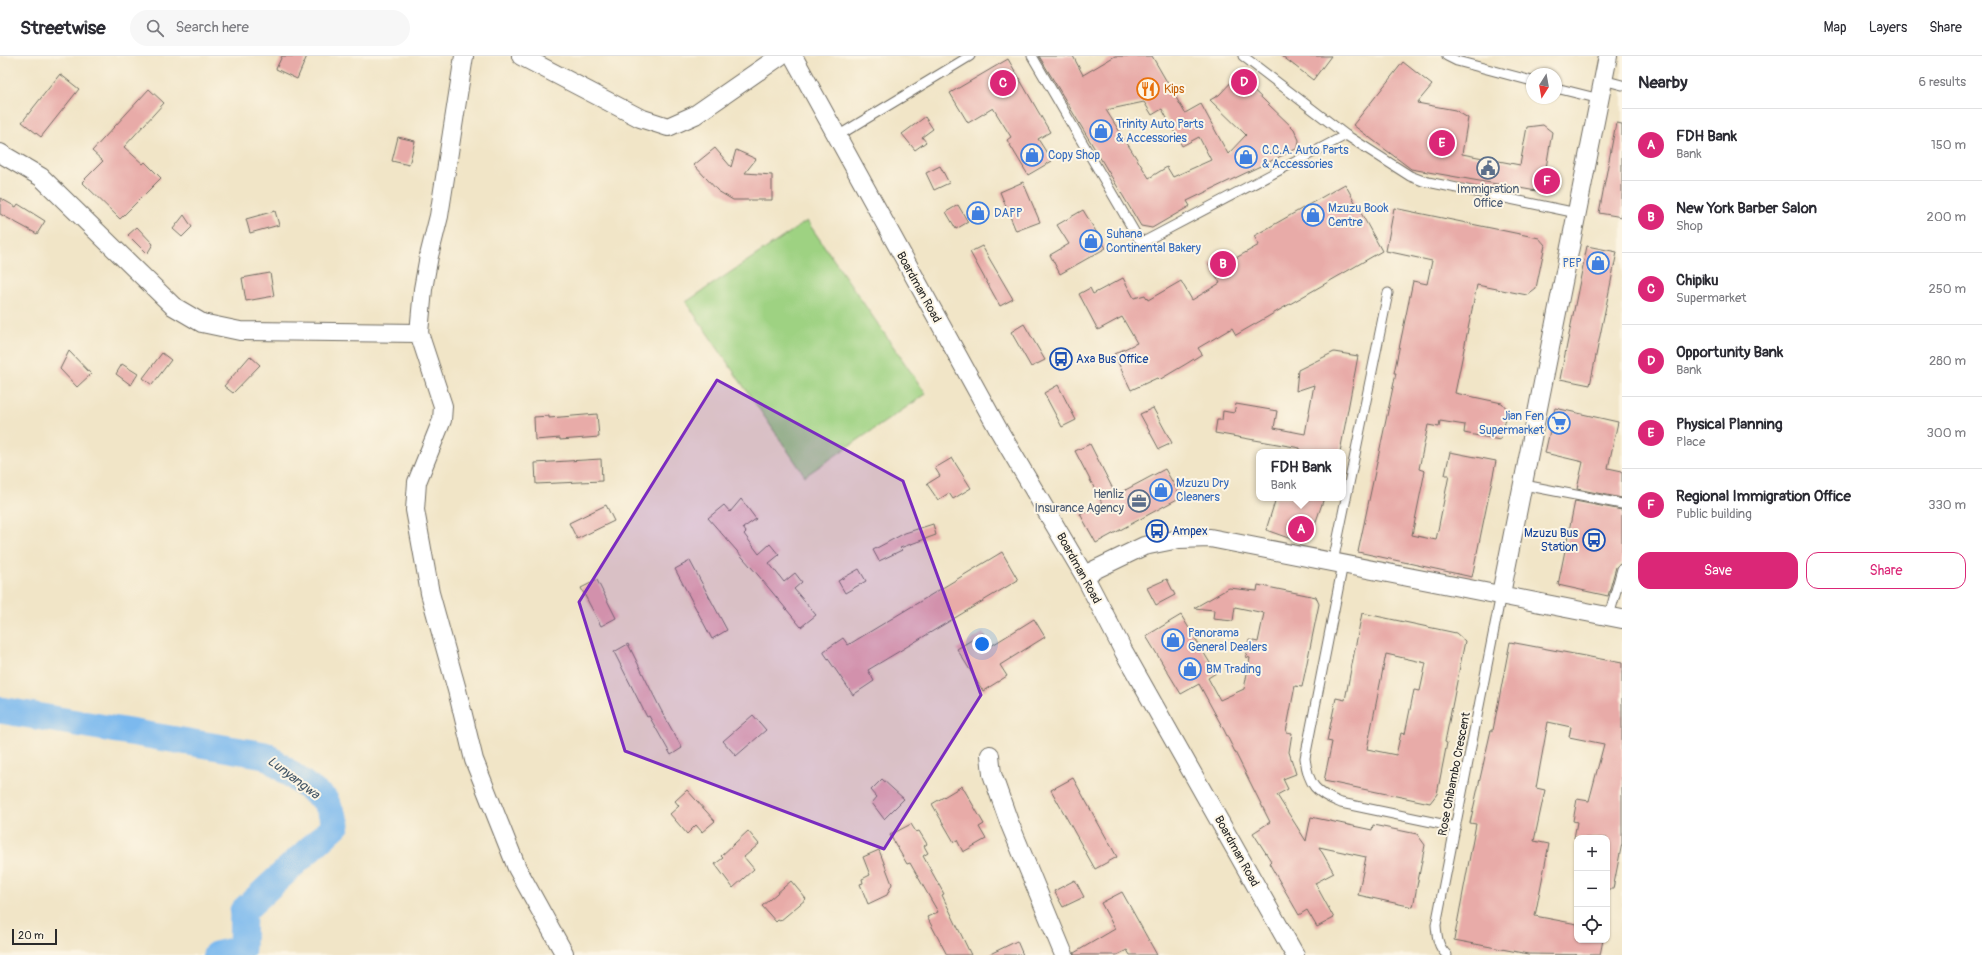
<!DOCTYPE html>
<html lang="en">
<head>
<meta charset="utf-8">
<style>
	body { margin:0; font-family:Pangolin,sans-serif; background:#f7f7f7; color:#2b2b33 }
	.controls { position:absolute; right:12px; bottom:12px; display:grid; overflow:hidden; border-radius:8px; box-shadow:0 1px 3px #0004 }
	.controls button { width:36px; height:36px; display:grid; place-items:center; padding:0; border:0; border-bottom:1px solid #e1e1e2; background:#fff; color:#2b2b33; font:20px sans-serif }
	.compass { position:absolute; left:1526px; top:12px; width:36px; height:36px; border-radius:50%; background:#fff; box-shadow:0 1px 3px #0004; rotate:191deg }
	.scale { position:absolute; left:12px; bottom:10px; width:45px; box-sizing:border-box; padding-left:4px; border:2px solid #2b2b2b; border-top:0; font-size:11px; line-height:14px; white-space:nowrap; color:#2b2b2b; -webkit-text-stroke:3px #fcf5e5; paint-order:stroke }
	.you { position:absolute; left:982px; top:588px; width:14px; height:14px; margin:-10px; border:3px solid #fff; border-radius:50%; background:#1a73e8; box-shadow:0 0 0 6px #1a73e833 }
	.badge { display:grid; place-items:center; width:26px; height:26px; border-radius:50%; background:#db2777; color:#fff; font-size:13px; font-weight:700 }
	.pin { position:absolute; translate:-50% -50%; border:2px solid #fff; box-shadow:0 1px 4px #0006 }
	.popup { position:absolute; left:1256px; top:393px; width:90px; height:52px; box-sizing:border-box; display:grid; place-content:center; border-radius:8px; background:#fff; filter:drop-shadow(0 1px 3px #0005); font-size:13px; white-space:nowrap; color:#7c7c81 }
	.popup b { font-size:15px; color:#2b2b33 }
	.popup::after { content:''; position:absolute; left:50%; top:100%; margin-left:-8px; border:8px solid transparent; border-top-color:#fff }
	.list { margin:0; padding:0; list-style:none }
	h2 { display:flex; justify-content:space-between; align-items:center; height:52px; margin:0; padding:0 16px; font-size:17px }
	h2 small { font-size:13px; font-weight:400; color:#7c7c81 }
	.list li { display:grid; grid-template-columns:26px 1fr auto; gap:12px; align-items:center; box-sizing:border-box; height:72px; padding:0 16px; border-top:1px solid #e1e1e2 }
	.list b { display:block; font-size:15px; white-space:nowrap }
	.list p { margin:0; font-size:13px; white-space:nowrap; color:#7c7c81 }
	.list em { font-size:13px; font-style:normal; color:#7c7c81 }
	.actions { display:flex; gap:8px; padding:12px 16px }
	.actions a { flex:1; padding:9px 0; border:1px solid #db2777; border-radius:12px; text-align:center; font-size:14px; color:#db2777 }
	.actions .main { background:#db2777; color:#fff }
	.icon { flex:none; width:22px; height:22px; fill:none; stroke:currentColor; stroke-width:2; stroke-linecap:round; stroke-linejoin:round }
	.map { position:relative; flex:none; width:1622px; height:899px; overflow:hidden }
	header { display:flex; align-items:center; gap:24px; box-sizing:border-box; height:56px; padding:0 20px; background:#fff; border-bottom:1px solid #e1e1e2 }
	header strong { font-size:19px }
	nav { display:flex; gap:22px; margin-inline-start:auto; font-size:14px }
	.search { width:280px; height:36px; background:#f7f7f7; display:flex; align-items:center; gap:10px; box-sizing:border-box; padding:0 14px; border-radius:22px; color:#7c7c81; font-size:15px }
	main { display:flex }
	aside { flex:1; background:#fff }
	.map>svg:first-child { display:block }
</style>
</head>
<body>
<header>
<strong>Streetwise</strong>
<div class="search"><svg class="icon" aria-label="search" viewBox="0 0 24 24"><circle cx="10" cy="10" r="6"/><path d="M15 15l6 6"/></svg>Search here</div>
<nav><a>Map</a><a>Layers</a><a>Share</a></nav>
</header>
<main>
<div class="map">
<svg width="1622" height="899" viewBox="0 0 1622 899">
	<rect width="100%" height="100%" fill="#fcf5e5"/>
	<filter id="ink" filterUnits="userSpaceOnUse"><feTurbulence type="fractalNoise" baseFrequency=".025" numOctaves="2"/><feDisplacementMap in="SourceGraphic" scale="8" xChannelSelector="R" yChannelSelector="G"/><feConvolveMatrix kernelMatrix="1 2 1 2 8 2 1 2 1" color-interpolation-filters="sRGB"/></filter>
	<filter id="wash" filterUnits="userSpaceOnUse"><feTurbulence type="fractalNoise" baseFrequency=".012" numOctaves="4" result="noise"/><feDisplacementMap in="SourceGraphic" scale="16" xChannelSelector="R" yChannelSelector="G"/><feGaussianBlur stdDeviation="0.9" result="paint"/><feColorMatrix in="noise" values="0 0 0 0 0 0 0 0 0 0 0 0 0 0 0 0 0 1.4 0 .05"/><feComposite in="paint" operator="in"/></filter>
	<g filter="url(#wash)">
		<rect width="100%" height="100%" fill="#f1e5c7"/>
		<path fill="#9ed282" stroke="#647e56" d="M807,165L926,338L805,420L686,246Z"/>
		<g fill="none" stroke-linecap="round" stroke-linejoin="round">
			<path stroke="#7bb9ee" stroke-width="27" d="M0,654L265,699L325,744L337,768L243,855L242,893L216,899"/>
		</g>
		<g id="blocks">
			<path fill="#e8aba8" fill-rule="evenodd" d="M282,0H307L297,23L276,13Z
				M1039,0H1073L1083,19L1115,0H1152L1185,57L1201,48L1228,98L1246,79L1210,44L1219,39L1238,19L1294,73L1299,84L1298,92L1187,145L1190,150L1152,172L1141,170ZM1144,46L1152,59L1162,53L1182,90L1199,81L1211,104L1173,121L1167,111L1149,122L1106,54Z
				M1282,0H1331L1313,24Z
				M1008,3L1050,76L1038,83L1052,105L1028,119L1007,84L1011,81L993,52L968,67L950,37Z
				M1403,6L1432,29L1417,47L1455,54L1468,62L1462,98L1520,109L1527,71L1543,69L1552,76L1542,136L1411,113L1353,69Z
				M60,18L79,33L41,81L22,66Z
				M149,33L164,47L124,91L143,108L145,106L161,122L120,163L82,126L103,105L92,95Z
				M925,61L933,73L922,81L926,86L915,94L902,78Z
				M1616,67L1622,68V161L1599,157Z
				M398,81L415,85L409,109L392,105Z
				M715,92L731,111L736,94L756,103L745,117L772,119V144H733L718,135L694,109Z
				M940,110L949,127L934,134L926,117Z
				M1023,126L1040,166L1016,175L1000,136Z
				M1345,128L1382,195L1236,279L1232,272L1198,292L1202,298L1186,308L1159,324L1157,322L1131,334L1114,298L1137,287L1122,261L1098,274L1079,238L1090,232L1093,238L1123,222L1134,242L1145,239L1148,244L1181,225L1192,244L1220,227L1209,208L1230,196L1234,203L1259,189L1254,180Z
				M0,142L16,151L18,148L45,165L37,178L0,158Z
				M958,149L968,166L956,173L946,156Z
				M1394,152L1539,182L1545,189L1536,232L1527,239L1477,229L1455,337L1502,347L1507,353L1500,384L1464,377L1465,369L1440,365L1439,371L1428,369L1419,413L1425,415L1412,479L1436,484L1449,419H1445L1450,396L1496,405L1472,521L1358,496L1396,317H1394L1413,225L1427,228L1432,205L1386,195Z
				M1083,154L1106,192L1060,218L1050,199L1069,188L1057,169Z
				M275,155L279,169L250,177L246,163Z
				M184,159L192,171L182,181L173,173Z
				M137,171L153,188L147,198L128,179Z
				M982,190L1013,243L1000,250L970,196Z
				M1587,190L1617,196L1590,329L1560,323Z
				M270,217L274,240L246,245L242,222Z
				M1024,268L1045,304L1031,311L1011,276Z
				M69,295L91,318L77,331L60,313Z
				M1334,296L1358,300L1340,396H1300V392L1215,377L1217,364H1222L1223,355L1234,357L1236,348L1277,355L1274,372L1305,378L1314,329L1296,335L1298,314Z
				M162,297L171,304L152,329L143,322Z
				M250,300L260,309L233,337L224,330Z
				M122,308L138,318L131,329L116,318Z
				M1058,329L1076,364L1062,371L1044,337Z
				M1153,352L1172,387L1159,393L1140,358Z
				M1555,352L1618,366L1608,412L1622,415V442L1577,433L1583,406L1545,397Z
				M597,358L599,381L560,384V382L535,384L534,361L549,360V362Z
				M1090,388L1116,439L1165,413L1181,441L1096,487L1080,458L1102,447L1075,395Z
				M952,402L971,432L953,443L949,437L938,444L927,428L940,420L935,412Z
				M601,403L602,425L536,428L535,407Z
				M1276,442H1324L1311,480L1297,485L1266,474Z
				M741,443L756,463L743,472L746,476L744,478L759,498L770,488L779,499L769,507L784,526L795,517L802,526L794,533L816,559L801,571L758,519L708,462L724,449L730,456Z
				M1575,445L1622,454V507L1616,511L1608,540L1558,529Z
				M606,449L614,465L577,483L569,467Z
				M933,468L936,479L900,492L902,494L879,505L873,494L905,477Z
				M1002,496L1018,524L868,614L874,625L853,639L824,597V595L843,582L848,589Z
				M690,505L727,574L712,583L675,513Z
				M859,513L866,525L845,537L838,525Z
				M1167,523L1175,539L1156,549L1147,532Z
				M597,524L616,562L601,570L581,532Z
				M1258,529L1316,541L1319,548L1302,631L1295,630L1286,676L1292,677L1289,696L1296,718L1283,723L1288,733L1277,739L1306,785L1311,761L1372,774L1373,769L1417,778L1425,789L1413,851L1358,839L1366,801L1319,791L1334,817L1315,827L1334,862L1317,871L1307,854L1299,859L1269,807L1271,805L1253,777L1270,766L1224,674L1199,628L1181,638L1146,580L1181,559L1216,617L1208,622L1220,644L1244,633L1250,602L1246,601L1249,584L1258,586L1264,557L1235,551L1233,565L1213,563L1214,554L1194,552L1229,532L1257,535Z
				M1362,557L1456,577L1465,585L1445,686L1447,687L1437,738L1430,747L1324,725L1332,686L1327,685L1336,642L1345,644ZM1386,598L1426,607L1420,635L1414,634L1405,678L1401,677L1396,699L1367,693Z
				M1034,563L1045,581L1000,609L1007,620L983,635L957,593L983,577L991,590Z
				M1510,586L1622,607V787L1613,833H1607V782H1574L1577,766L1573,765L1577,743L1589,745L1604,688L1569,681L1571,671L1548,666L1536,732L1545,734L1534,785L1549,788L1535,860L1577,868V884H1603L1600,899L1528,898L1454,884L1476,768L1470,767L1491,674H1493Z
				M628,588L661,654L682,692L671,699L649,660L647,661L614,596Z
				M753,659L766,674L736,700L723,685Z
				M1073,722L1117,801L1095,813L1051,734Z
				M882,723L904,743L884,763L872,747L877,741L871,734Z
				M962,730L984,768L979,771L986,783L963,796L957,784L954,786L932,748Z
				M687,734L715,765L702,776L696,769L687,778L670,758L679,750L675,745Z
				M911,768L916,776L919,775L927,788L924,790L928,797L923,800L944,838L942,839L971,899H947L927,861L938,856L910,807L907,808L890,779Z
				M748,775L759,788L744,801L754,813L733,832L715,808L723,802L721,800Z
				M879,794L892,828L887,839L868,848L860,828L863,827L862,823L870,819L863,801Z
				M1075,824L1084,841L1063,851L1054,835Z
				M791,825L806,843L780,865L778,864L776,866L762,850Z
				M1122,836L1157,899H1130L1127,894L1117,899H1074V897L1115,873L1101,847Z
				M1017,885L1023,899H988Z"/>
		</g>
	</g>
	<g filter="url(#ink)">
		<use href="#blocks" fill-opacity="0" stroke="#706c62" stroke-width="1"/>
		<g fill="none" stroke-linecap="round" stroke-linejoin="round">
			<g stroke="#706c62" stroke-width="11">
				<path id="lane" d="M1032,0L1138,182L1142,185L1147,184L1346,79
					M1243,0L1346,79L1410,120L1423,125L1577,157
					M1447,0L1457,5L1532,25
					M1603,24L1622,29
					M1556,32L1600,43
					M836,81L970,0
					M1524,429L1622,448
					M1333,506L1388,237
					M1343,508L1305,702C1308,729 1316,737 1341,747L1456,771
					M1609,560L1622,513
					M1447,899C1438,891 1437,881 1436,869L1501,538"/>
			</g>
			<g stroke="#706c62" stroke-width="20">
				<path id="street" d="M464,0L439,160L429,200L423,233L419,277L443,350L442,364L417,426L415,454L430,537L457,634L474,704L517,812L564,897
					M521,0L640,62L668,71L695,59L780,0
					M793,0L998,373L1084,519L1124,596L1295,899
					M0,97L41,121L173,250L202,267L240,275L419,277
					M1084,519L1144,490L1179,483L1210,482L1622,563
					M1501,538L1608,0
					M990,699L992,718L1009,766L1064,899"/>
			</g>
			<use href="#lane" stroke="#fff" stroke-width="9"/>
			<use href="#street" stroke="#fff" stroke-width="18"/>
		</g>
	</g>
	<path fill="#7b2cbf" fill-opacity="0.2" stroke="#7b2cbf" stroke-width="3" stroke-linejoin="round" d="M717,324L903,425L981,639L884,793L625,695L579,546Z"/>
	<defs>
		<g id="restaurant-ring" transform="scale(1.15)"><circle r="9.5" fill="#fcf5e5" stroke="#e8710a" stroke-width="1.5"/><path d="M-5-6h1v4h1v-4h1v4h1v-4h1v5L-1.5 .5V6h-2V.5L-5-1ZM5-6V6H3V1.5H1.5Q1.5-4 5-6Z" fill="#e8710a"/></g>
		<g id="shop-ring" transform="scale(1.15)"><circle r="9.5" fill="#fcf5e5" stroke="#3f7fe0" stroke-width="1.5"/><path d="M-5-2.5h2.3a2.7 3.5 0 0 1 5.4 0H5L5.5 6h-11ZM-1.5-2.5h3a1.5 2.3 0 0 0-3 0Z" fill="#3f7fe0"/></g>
		<g id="civic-ring" transform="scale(1.15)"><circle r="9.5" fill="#fcf5e5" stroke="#5c6f8a" stroke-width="1.5"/><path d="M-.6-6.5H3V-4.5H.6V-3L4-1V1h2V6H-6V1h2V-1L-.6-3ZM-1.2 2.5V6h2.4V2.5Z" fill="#5c6f8a"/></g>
		<g id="bus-ring" transform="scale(1.15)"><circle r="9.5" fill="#fcf5e5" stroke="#1a4fb4" stroke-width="1.5"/><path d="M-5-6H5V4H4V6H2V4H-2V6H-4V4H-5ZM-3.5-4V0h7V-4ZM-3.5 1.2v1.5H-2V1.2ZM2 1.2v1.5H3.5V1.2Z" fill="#1a4fb4"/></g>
		<g id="supermarket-ring" transform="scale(1.15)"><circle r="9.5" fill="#fcf5e5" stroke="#3f7fe0" stroke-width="1.5"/><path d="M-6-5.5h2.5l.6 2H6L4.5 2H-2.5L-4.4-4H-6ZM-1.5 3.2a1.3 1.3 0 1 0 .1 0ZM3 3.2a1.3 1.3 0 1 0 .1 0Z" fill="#3f7fe0"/></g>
		<g id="office-ring" transform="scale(1.15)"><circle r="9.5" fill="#fcf5e5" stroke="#5c6f8a" stroke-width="1.5"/><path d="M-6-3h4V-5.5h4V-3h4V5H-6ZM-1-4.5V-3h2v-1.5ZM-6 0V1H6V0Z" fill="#5c6f8a"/></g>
	</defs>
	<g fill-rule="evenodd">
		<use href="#restaurant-ring" x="1148" y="33"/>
		<use href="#shop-ring" x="1101" y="75"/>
		<use href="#shop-ring" x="1032" y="99"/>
		<use href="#shop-ring" x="1246" y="101"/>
		<use href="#civic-ring" x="1488" y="112"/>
		<use href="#shop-ring" x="978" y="157"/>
		<use href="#shop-ring" x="1313" y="159"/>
		<use href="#shop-ring" x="1091" y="185"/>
		<use href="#shop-ring" x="1598" y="207"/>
		<use href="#bus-ring" x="1061" y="303"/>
		<use href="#supermarket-ring" x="1559" y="367"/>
		<use href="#shop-ring" x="1161" y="434"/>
		<use href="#office-ring" x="1139" y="445"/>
		<use href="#bus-ring" x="1157" y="475"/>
		<use href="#bus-ring" x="1594" y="484"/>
		<use href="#shop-ring" x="1173" y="584"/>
		<use href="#shop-ring" x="1190" y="613"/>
	</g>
	<g text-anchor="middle" stroke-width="4" stroke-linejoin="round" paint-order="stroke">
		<g font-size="12" fill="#c56008" stroke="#fcf5e5" text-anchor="start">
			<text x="1164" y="37">Kips</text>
		</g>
		<g font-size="12" fill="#366cbe" stroke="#fcf5e5" text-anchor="start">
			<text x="1116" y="72">Trinity Auto Parts<tspan x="1116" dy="14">&amp; Accessories</tspan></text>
			<text x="1262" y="98">C.C.A. Auto Parts<tspan x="1262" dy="14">&amp; Accessories</tspan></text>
			<text x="1048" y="103">Copy Shop</text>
			<text x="1328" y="156">Mzuzu Book<tspan x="1328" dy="14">Centre</tspan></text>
			<text x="994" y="161">DAPP</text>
			<text x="1106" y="182">Suhana<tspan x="1106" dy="14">Continental Bakery</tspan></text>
			<text x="1582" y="211" text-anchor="end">PEP</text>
			<text x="1544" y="364" text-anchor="end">Jian Fen<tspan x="1544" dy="14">Supermarket</tspan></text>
			<text x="1176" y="431">Mzuzu Dry<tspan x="1176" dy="14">Cleaners</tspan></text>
			<text x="1188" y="581">Panorama<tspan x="1188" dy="14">General Dealers</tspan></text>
			<text x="1206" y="617">BM Trading</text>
		</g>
		<g font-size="12" fill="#4e5e75" stroke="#fcf5e5">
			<text x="1488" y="137">Immigration<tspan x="1488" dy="14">Office</tspan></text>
			<text x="1124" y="442" text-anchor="end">Henliz<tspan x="1124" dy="14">Insurance Agency</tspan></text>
		</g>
		<g font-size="12" fill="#2b2b2b" stroke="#fcf5e5">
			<text transform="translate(919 231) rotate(61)" y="4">Boardman Road</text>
			<text transform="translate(1079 512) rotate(61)" y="4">Boardman Road</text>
			<text transform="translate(1454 718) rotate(-79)" y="4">Rose Chibambo Crescent</text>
			<text transform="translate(1237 795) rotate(61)" y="4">Boardman Road</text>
		</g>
		<g font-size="12" fill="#164399" stroke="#fcf5e5" text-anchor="start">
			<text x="1076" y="307">Axa Bus Office</text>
			<text x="1172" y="479">Ampex</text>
			<text x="1578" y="481" text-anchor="end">Mzuzu Bus<tspan x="1578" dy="14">Station</tspan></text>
		</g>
		<g font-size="13" font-style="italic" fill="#435666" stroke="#fcf5e5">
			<text transform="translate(294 721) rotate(37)" y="5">Lunyangwa</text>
		</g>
	</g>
</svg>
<div class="controls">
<button>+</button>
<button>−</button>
<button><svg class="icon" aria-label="locate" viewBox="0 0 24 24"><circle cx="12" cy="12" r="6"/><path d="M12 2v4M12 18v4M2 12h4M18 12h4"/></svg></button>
</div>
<svg class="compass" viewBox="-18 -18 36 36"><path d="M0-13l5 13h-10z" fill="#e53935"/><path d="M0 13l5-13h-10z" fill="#7c7c81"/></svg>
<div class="scale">20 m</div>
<div class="you"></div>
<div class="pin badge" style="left:1301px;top:473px">A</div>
<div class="popup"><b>FDH Bank</b>Bank</div>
<div class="pin badge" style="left:1223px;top:208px">B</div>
<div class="pin badge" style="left:1003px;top:27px">C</div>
<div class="pin badge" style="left:1244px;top:26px">D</div>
<div class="pin badge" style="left:1442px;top:87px">E</div>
<div class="pin badge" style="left:1547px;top:125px">F</div>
</div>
<aside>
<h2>Nearby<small>6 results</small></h2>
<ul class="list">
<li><span class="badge">A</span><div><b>FDH Bank</b><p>Bank</p></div><em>150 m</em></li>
<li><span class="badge">B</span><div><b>New York Barber Salon</b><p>Shop</p></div><em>200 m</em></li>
<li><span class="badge">C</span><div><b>Chipiku</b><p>Supermarket</p></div><em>250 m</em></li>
<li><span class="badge">D</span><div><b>Opportunity Bank</b><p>Bank</p></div><em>280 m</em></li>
<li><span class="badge">E</span><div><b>Physical Planning</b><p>Place</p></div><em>300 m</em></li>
<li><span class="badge">F</span><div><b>Regional Immigration Office</b><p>Public building</p></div><em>330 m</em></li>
</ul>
<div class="actions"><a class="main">Save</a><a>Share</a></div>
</aside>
</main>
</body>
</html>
